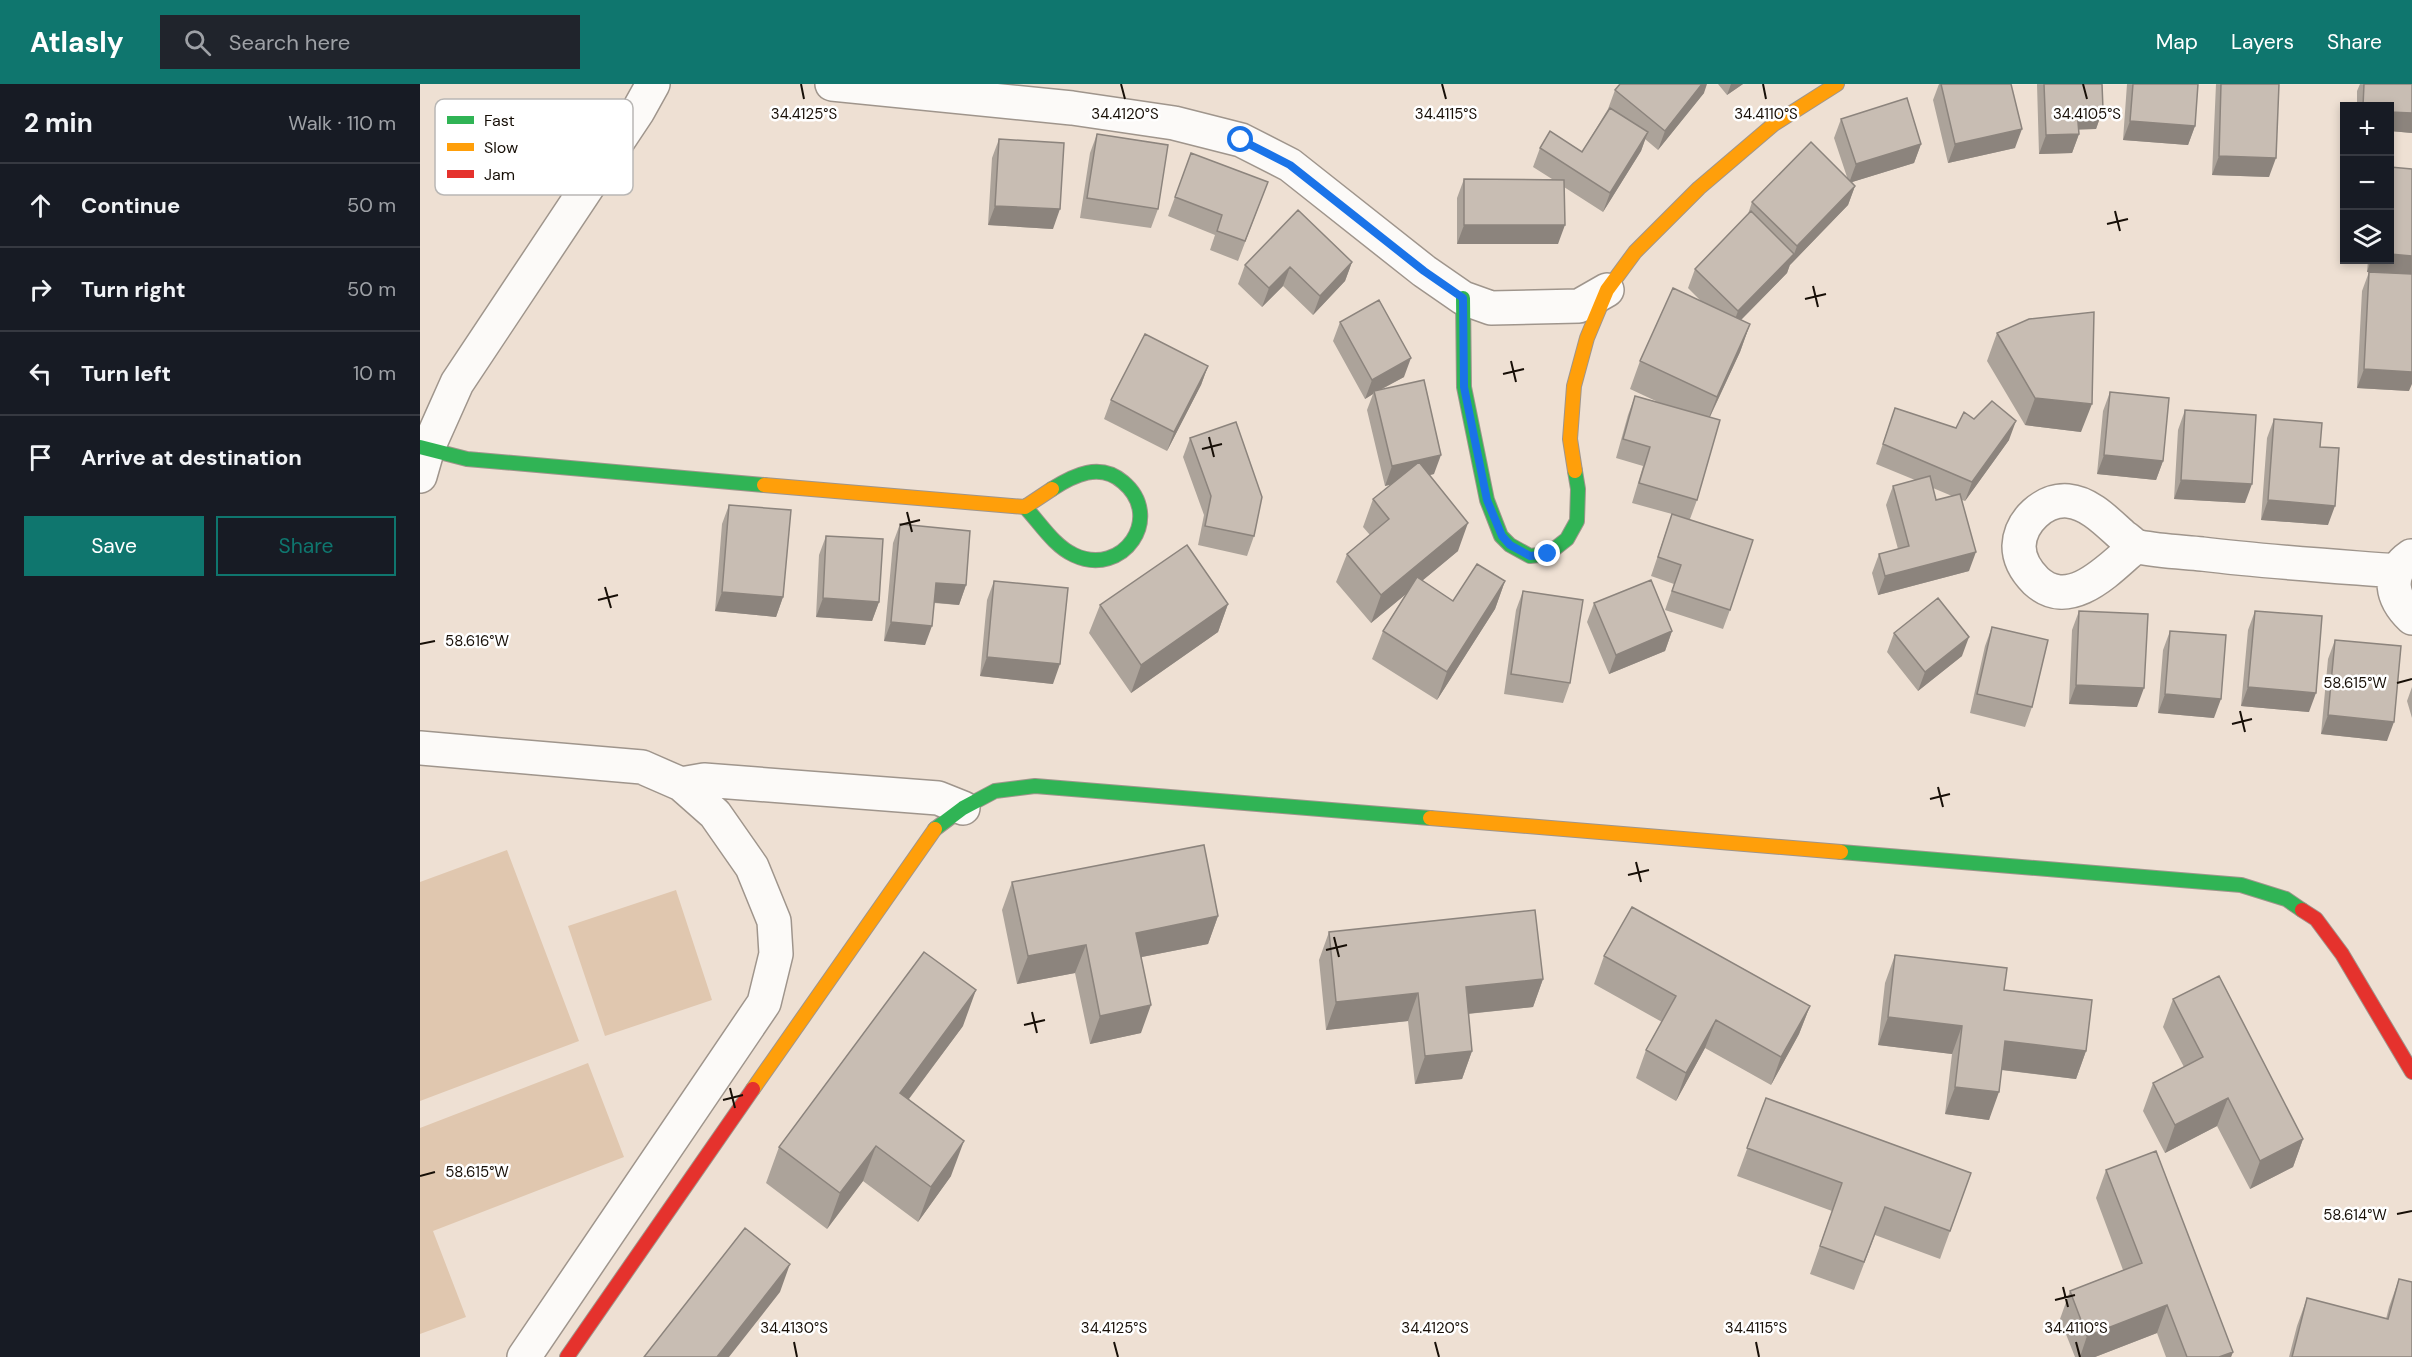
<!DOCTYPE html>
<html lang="en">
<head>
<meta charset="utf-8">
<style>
	body { margin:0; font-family:"DM Sans",sans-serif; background:#20242c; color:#f1f3f6 }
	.controls { position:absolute; right:18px; top:18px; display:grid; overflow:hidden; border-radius:0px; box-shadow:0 3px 9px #0003 }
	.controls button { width:54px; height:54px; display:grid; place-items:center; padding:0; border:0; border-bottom:2px solid #363941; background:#171b24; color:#f1f3f6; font:30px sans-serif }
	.stop { position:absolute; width:18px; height:18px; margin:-14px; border:4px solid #1a73e8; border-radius:50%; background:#fff }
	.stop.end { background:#1a73e8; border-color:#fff; box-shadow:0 2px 6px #0008 }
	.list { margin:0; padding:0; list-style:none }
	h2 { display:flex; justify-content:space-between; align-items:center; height:78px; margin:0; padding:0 24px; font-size:26px }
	h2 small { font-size:20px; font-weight:400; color:#9ea1a6 }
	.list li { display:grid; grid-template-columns:39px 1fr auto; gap:18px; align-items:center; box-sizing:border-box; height:84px; padding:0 24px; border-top:2px solid #363941 }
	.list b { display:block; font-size:22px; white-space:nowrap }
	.list em { font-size:20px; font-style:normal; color:#9ea1a6 }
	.actions { display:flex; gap:12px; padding:18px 24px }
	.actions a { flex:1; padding:14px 0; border:2px solid #0f766e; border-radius:0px; text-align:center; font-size:21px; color:#0f766e }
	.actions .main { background:#0f766e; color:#fff }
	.icon { flex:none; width:33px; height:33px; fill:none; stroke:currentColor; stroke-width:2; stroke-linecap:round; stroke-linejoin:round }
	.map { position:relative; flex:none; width:1992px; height:1273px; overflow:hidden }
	header { display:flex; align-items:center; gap:36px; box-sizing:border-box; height:84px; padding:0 30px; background:#0f766e; color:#fff }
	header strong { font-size:28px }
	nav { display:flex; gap:33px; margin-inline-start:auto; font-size:21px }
	.search { width:420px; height:54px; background:#20242c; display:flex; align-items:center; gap:15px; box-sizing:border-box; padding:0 21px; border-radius:0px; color:#9ea1a6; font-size:22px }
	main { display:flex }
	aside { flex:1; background:#171b24 }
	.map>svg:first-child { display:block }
</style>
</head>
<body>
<header>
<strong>Atlasly</strong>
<div class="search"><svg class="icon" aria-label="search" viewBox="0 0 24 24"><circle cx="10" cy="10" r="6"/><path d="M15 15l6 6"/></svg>Search here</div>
<nav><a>Map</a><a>Layers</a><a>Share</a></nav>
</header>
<main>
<aside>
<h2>2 min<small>Walk · 110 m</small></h2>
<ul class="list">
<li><svg class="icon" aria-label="ahead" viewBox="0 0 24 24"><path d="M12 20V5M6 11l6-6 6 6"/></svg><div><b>Continue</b></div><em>50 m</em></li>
<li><svg class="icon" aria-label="right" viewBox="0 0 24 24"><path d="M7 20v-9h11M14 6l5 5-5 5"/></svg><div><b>Turn right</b></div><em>50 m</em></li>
<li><svg class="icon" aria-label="left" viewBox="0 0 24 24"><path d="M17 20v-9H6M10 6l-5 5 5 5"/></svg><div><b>Turn left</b></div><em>10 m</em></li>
<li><svg class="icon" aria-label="arrive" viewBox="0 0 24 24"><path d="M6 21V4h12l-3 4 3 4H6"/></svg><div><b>Arrive at destination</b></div></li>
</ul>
<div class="actions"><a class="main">Save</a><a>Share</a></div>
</aside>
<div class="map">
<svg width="1992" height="1273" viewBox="0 0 1992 1273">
	<rect width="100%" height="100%" fill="#eee0d3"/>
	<path fill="#e0c7af" d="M87,766L159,957L0,1017V798Z
		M256,806L292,916L185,952L148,842Z
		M168,979L204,1073L13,1147L46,1233L0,1250V1044Z"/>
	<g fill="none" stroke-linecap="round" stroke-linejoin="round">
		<g stroke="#9f958c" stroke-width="36">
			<path id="street" d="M412,0L652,24L754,39L821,56L870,81L1004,187L1043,214L1071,224L1159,222L1187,206
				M0,392L8,364L37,299L218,27L233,0
				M1716,462C1691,483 1651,529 1616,497C1607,488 1599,476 1599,462C1600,437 1624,415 1648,417C1670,419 1688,439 1704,453C1709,456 1714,462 1719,463C1739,467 1762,468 1782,470C1847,478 1912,482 1977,487
				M1991,472C1965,490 1972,515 1992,534
				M0,664L222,683L261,700L295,730L332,783L354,837L356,870L344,919L104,1273
				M261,700L284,696L518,714L543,724"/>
		</g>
		<g stroke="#9f958c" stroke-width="16">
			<path id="fast" d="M1043,214L1044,303L1067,416L1081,452L1090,461L1110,472L1128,470L1147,455L1157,437L1158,405L1155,387
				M0,363L47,375L344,401
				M605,423C620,439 634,462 654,471C703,494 745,433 703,398C680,378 654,391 632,405
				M515,745L543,724L575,707L615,702L1010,734
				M1421,768L1821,801L1866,815L1882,826"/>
		</g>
		<g stroke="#9f958c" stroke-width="16">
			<path id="slow" d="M1155,387L1150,355L1154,302L1167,254L1187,206L1215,168L1279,104L1354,40L1417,0
				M344,401L605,423L632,405
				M1010,734L1421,768
				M333,1005L515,745"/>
		</g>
		<g stroke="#9f958c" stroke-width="16">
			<path id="jam" d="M1882,826L1896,835L1922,870L1992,988
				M147,1273L333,1005"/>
		</g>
		<use href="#street" stroke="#fcfaf8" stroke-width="33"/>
		<use href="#fast" stroke="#30b455" stroke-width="14"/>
		<use href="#slow" stroke="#ff9f0a" stroke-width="14"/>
		<use href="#jam" stroke="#e5322d" stroke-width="14"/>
	</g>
	<path fill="#aca39a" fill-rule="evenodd" d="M1298,0H1323L1307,11Z
		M1519,0H1591L1595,64L1528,79L1513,16Z
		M1617,0H1682L1683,25L1676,45H1658L1659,50L1652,69L1619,70Z
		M1707,0H1778L1775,42L1768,61L1703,56Z
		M1796,0H1859L1849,93L1792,91Z
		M1940,0H1992V49L1970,47V22H1937V7Z
		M1195,6L1284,9L1238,66L1225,55L1221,67L1183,128L1144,103L1138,160H1037V114L1044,95H1132L1113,83L1120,64L1162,68L1188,25Z
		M1421,35L1501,60L1494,79L1432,98L1435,102L1428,121L1370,181V180L1367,189L1321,236L1330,240L1320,268L1290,333L1277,416L1270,435L1310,526L1303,545L1245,526L1254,500L1231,492L1252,430L1212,419L1223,382L1196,374L1208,331L1215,312L1238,318L1210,305L1220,277L1282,218L1268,204L1275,185L1328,130L1332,118L1427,93L1414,54Z
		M677,50L738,125L731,144L660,134L670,69Z
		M579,55L633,145L568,141L572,74Z
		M771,69L848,98L818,177L790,166L795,151L748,132Z
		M1948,176H1970L1989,307L1937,304L1942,207L1949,188H1947Z
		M932,178L925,197L893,231L863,202L842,223L818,200L825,181Z
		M920,238L984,293L962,305L1014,390L1009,391L1038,467L1002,497L1033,517L1085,497L1075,525L1017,616L952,575L963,547L986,510L951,539L916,498L927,470L950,451L943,443L953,415L972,400L965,402L947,326L953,310L945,315L913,257Z
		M1577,249L1661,348L1605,341L1567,277Z
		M788,282L781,301L747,367L684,335L691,316Z
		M1690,308L1743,377L1736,396L1677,390L1683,327Z
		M1475,324L1536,344L1589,356L1545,417L1542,416L1549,487L1458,511L1452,489L1459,470L1478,465L1466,421L1473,402L1495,396L1456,380ZM1513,404L1532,412L1516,416Z
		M1765,326L1825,419L1754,415L1758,346Z
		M1854,335L1900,363L1908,441L1841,436L1847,354Z
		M770,354L834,452L827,472L778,461L784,431L763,373Z
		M309,421L363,513L356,533L295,527L302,440Z
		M480,440L546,501L539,521L514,519L505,561L464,557L473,459Z
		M406,452L459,518L452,537L396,533L399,471Z
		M574,497L633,600L560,592L567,516Z
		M1103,507L1150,599L1143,619L1084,610L1096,526Z
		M1174,519L1252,547L1245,567L1189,590L1167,538Z
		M808,520L798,548L711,609L669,549L680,521Z
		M1659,527L1717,623L1649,620L1652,546Z
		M1835,527L1889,628L1821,622L1828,546Z
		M1572,543L1612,623L1605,643L1550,629L1565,562Z
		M1750,547L1794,634L1738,629L1743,566Z
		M1474,549L1542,572L1498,607L1467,568Z
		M1915,556L1967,657L1901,650L1908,575Z
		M1992,603V634L1987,617Z
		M592,798L798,832L788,860L722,873L721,949L670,960L655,889L597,900L582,826Z
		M909,848L1123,895L1113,923L1048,930L1052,967L1042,995L995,1000L988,937L906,946L899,876Z
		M1475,871L1584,906L1666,967L1656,995L1581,986L1569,1036L1525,1030L1532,970L1458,961L1465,899Z
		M1184,872L1390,922L1379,950L1351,1001L1285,964L1256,1017L1216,994L1226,966L1242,938L1174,900Z
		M1753,915L1883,1055L1873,1083L1830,1105L1797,1042L1745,1069L1723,1027L1733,999L1764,983L1743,943Z
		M543,942L489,1015L531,1092L498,1138L443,1097L407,1145L346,1099L359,1063Z
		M1346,1014L1551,1089L1520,1175L1455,1151L1434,1206L1390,1190L1412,1127L1317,1092Z
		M1686,1086L1813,1268L1811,1273H1746L1737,1249L1675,1273H1655L1640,1235L1650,1207L1703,1186L1676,1114Z
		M1979,1195L1992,1273H1869L1877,1242L1887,1214L1966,1235L1969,1223Z"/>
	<path fill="#8c847d" d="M1282,0H1287L1284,9L1238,66L1245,47Z
		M1311,0H1323L1307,11Z
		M1683,25L1676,45L1650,46L1657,27Z
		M1970,28L1992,29V49L1970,47Z
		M1710,37L1775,42L1768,61L1703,56Z
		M1602,45L1595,64L1528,79L1535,60Z
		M1228,48L1221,67L1183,128L1190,109Z
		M1659,50L1652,69L1619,70L1626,51Z
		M1501,60L1494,79L1429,99L1436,80Z
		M1799,72L1856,74L1849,93L1792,91Z
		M1435,102L1428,121L1370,181L1377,162Z
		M575,122L640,125L633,145L568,141Z
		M1044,141H1145L1138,160H1037Z
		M1374,170L1367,189L1311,246L1318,227Z
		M1970,170L1992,172V192L1947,188L1951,176H1970Z
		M932,178L925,197L893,231L900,212Z
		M870,183L863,202L842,223L849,204Z
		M1330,240L1320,268L1286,341L1297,313Z
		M991,274L984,293L954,309V307L953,310L945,315L952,296Z
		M788,282L781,301L747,367L754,348Z
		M1944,285L1992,288V300L1989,307L1937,304Z
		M1615,314L1672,320L1661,348L1605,341Z
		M1596,337L1589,356L1545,417L1552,398Z
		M1021,371L1014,390L965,402L972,382Z
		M1684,371L1743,377L1736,396L1677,390Z
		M1761,396L1832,400L1825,419L1754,415Z
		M1848,416L1915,422L1908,441L1841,436Z
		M1048,439L1038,467L951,539L961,511Z
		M1556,468L1549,487L1458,511L1465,492Z
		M1085,497L1075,525L1017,616L1027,588Z
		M516,499L546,501L539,521L509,518Z
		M302,508L363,513L356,533L295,527Z
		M403,514L459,518L452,537L396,533Z
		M808,520L798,548L711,609L721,581Z
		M471,538L512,542L505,561L464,557Z
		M1252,547L1245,567L1189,590L1196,571Z
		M1549,553L1542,572L1498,607L1505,588Z
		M567,573L640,580L633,600L560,592Z
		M1656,601L1724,604L1717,623L1649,620Z
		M1828,603L1896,609L1889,628L1821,622Z
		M1745,610L1801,615L1794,634L1738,629Z
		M1908,631L1974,638L1967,657L1901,650Z
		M798,832L788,860L706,876L716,849Z
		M666,861L655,889L597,900L608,872Z
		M1123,895L1113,923L1035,931L1046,903Z
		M556,906L543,942L467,1044L480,1009Z
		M998,909L988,937L906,946L916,918Z
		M731,921L721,949L670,960L680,932Z
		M1390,922L1379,950L1351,1001L1361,973Z
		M1468,933L1542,942L1532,970L1458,961Z
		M1296,936L1285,964L1256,1017L1266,989Z
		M1585,957L1666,967L1656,995L1575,985Z
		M1052,967L1042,995L995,1000L1005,972Z
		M1535,1003L1579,1008L1569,1036L1525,1030Z
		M1808,1014L1797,1042L1745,1069L1755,1041Z
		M1883,1055L1873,1083L1830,1105L1840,1077Z
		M544,1057L531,1092L498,1138L511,1103Z
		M456,1062L443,1097L407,1145L420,1109Z
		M370,1180L360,1208L309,1273H297Z
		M1747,1221L1737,1249L1675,1273H1660L1667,1252Z
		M1813,1268L1811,1273H1799Z"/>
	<path fill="#c8bdb3" stroke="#8c847d" stroke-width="1.5" d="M1200,0H1282L1245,47L1195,6Z
		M1521,0H1591L1602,45L1535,60Z
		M1624,0H1682L1683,25L1657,27L1659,50L1626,51Z
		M1713,0H1778L1775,42L1710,37Z
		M1801,0H1859L1856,74L1799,72Z
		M1944,0H1992V29L1970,28V22H1943Z
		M1487,14L1501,60L1436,80L1421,35Z
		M1190,24L1228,48L1190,109L1120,64L1130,47L1162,68Z
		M677,50L748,61L738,125L667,114Z
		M579,55L644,59L640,125L575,122Z
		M1391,58L1435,102L1377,162L1332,118Z
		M771,69L848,98L825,157L797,147L802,131L755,113Z
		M1970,83L1992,85V172L1970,170Z
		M1044,95L1144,96L1145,141H1044Z
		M878,126L932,178L900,212L870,183L849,204L825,181Z
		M1331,127L1374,170L1318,227L1275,185Z
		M1949,188L1992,190V288L1944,285Z
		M1253,204L1330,240L1297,313L1220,277Z
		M959,216L991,274L952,296L920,238Z
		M1674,228L1672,320L1615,314L1577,249L1609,235Z
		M725,250L788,282L754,348L691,316Z
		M1004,296L1021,371L972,382L954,307Z
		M1690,308L1749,314L1743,377L1684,371Z
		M1215,312L1300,336L1277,416L1219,399L1230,363L1203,355Z
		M1572,317L1596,337L1552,398L1463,360L1475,324L1536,344L1544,328L1554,335Z
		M1765,326L1836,331L1832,400L1761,396Z
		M1854,335L1902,339L1900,363L1919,364L1915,422L1848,416Z
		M816,338L842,413L834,452L785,442L791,412L770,354Z
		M999,378L1048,439L961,511L927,470L969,435L953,415Z
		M1510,392L1516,416L1540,410L1556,468L1465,492L1459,470L1489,462L1473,402Z
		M309,421L371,426L363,513L302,508Z
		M1252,430L1333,456L1310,526L1252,507L1261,481L1238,473Z
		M480,440L550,447L546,501L516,499L512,542L471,538Z
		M406,452L463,455L459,518L403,514Z
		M767,461L808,520L721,581L680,521Z
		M1057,480L1085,497L1027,588L963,547L997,493L1033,517Z
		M1231,496L1252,547L1196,571L1174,519Z
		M574,497L648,504L640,580L567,573Z
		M1103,507L1163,516L1150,599L1091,590Z
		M1518,514L1549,553L1505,588L1474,549Z
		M1659,527L1728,530L1724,604L1656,601Z
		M1835,527L1902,532L1896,609L1828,603Z
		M1572,543L1628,556L1612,623L1557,610Z
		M1750,547L1806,551L1801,615L1745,610Z
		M1915,556L1981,562L1974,638L1908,631Z
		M784,761L798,832L716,849L731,921L680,932L666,861L608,872L592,798Z
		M1212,823L1390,922L1361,973L1296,936L1266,989L1226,966L1256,912L1184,872Z
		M1115,826L1123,895L1046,903L1052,967L1005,972L998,909L916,918L909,848Z
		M504,868L556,906L480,1009L544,1057L511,1103L456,1062L420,1109L359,1063Z
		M1475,871L1587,884L1584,906L1672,916L1666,967L1585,957L1579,1008L1535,1003L1542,942L1468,933Z
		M1799,892L1883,1055L1840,1077L1808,1014L1755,1041L1733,999L1783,973L1753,915Z
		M1346,1014L1551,1089L1530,1147L1465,1123L1444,1178L1400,1162L1422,1099L1327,1064Z
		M1736,1067L1813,1268L1799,1273H1767L1747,1221L1667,1252L1650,1207L1722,1179L1686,1086Z
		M325,1144L370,1180L297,1273H224Z
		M1979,1195L1992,1198V1273H1872L1887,1214L1968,1235Z"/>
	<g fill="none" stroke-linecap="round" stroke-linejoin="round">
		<path stroke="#1a73e8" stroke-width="8" d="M821,56L870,81L1004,187L1043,214L1044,303L1067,416L1082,452L1090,461L1110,472L1128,470"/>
	</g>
	<path fill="none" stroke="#170f07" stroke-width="2" d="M381,0L384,15M701,0L705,15M1022,0L1026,15M1343,0L1346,15M1663,0L1667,15M1695,127L1700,147M1687,140L1708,135M1393,202L1398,223M1385,215L1406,210M1091,277L1096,298M1083,290L1104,285M789,353L794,373M782,365L802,360M487,428L492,448M480,441L500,436M185,503L191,524M178,516L198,511M0,560L15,557M1977,599L1992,595M1820,627L1825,648M1812,640L1832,635M1518,703L1523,723M1510,715L1530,710M1216,778L1221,798M1208,791L1229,786M914,853L919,873M906,866L927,861M612,928L617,949M604,941L625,936M310,1004L315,1024M303,1016L323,1011M0,1092L15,1088M1977,1130L1992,1127M1643,1203L1648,1223M1635,1216L1655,1211M374,1258L377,1273M694,1258L698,1273M1015,1258L1019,1273M1336,1258L1339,1273M1656,1258L1660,1273"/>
	<rect x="15" y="15" width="198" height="96" rx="9" fill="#fff" stroke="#b9b7b5" stroke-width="1.5"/>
	<rect x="27" y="32" width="27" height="8" fill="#30b455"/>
	<rect x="27" y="59" width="27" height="8" fill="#ff9f0a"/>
	<rect x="27" y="86" width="27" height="8" fill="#e5322d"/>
	<g font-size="16" fill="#170f07">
		<text x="64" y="42">Fast</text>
		<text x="64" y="69">Slow</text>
		<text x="64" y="96">Jam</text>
	</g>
	<g font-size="15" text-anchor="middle" fill="#170f07" stroke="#fff" stroke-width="5" stroke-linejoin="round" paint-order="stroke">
		<text x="384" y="35">34.4125°S</text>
		<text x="705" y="35">34.4120°S</text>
		<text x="1026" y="35">34.4115°S</text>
		<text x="1346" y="35">34.4110°S</text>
		<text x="1667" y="35">34.4105°S</text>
		<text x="57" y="562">58.616°W</text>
		<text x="1935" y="604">58.615°W</text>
		<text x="57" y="1093">58.615°W</text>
		<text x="1935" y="1136">58.614°W</text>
		<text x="374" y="1249">34.4130°S</text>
		<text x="694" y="1249">34.4125°S</text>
		<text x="1015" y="1249">34.4120°S</text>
		<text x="1336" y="1249">34.4115°S</text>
		<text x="1656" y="1249">34.4110°S</text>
	</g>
</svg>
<div class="controls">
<button>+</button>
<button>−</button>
<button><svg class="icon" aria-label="layers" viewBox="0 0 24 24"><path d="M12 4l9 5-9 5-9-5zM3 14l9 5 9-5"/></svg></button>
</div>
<div class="stop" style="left:821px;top:56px"></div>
<div class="stop end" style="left:1128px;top:470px"></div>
</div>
</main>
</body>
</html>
